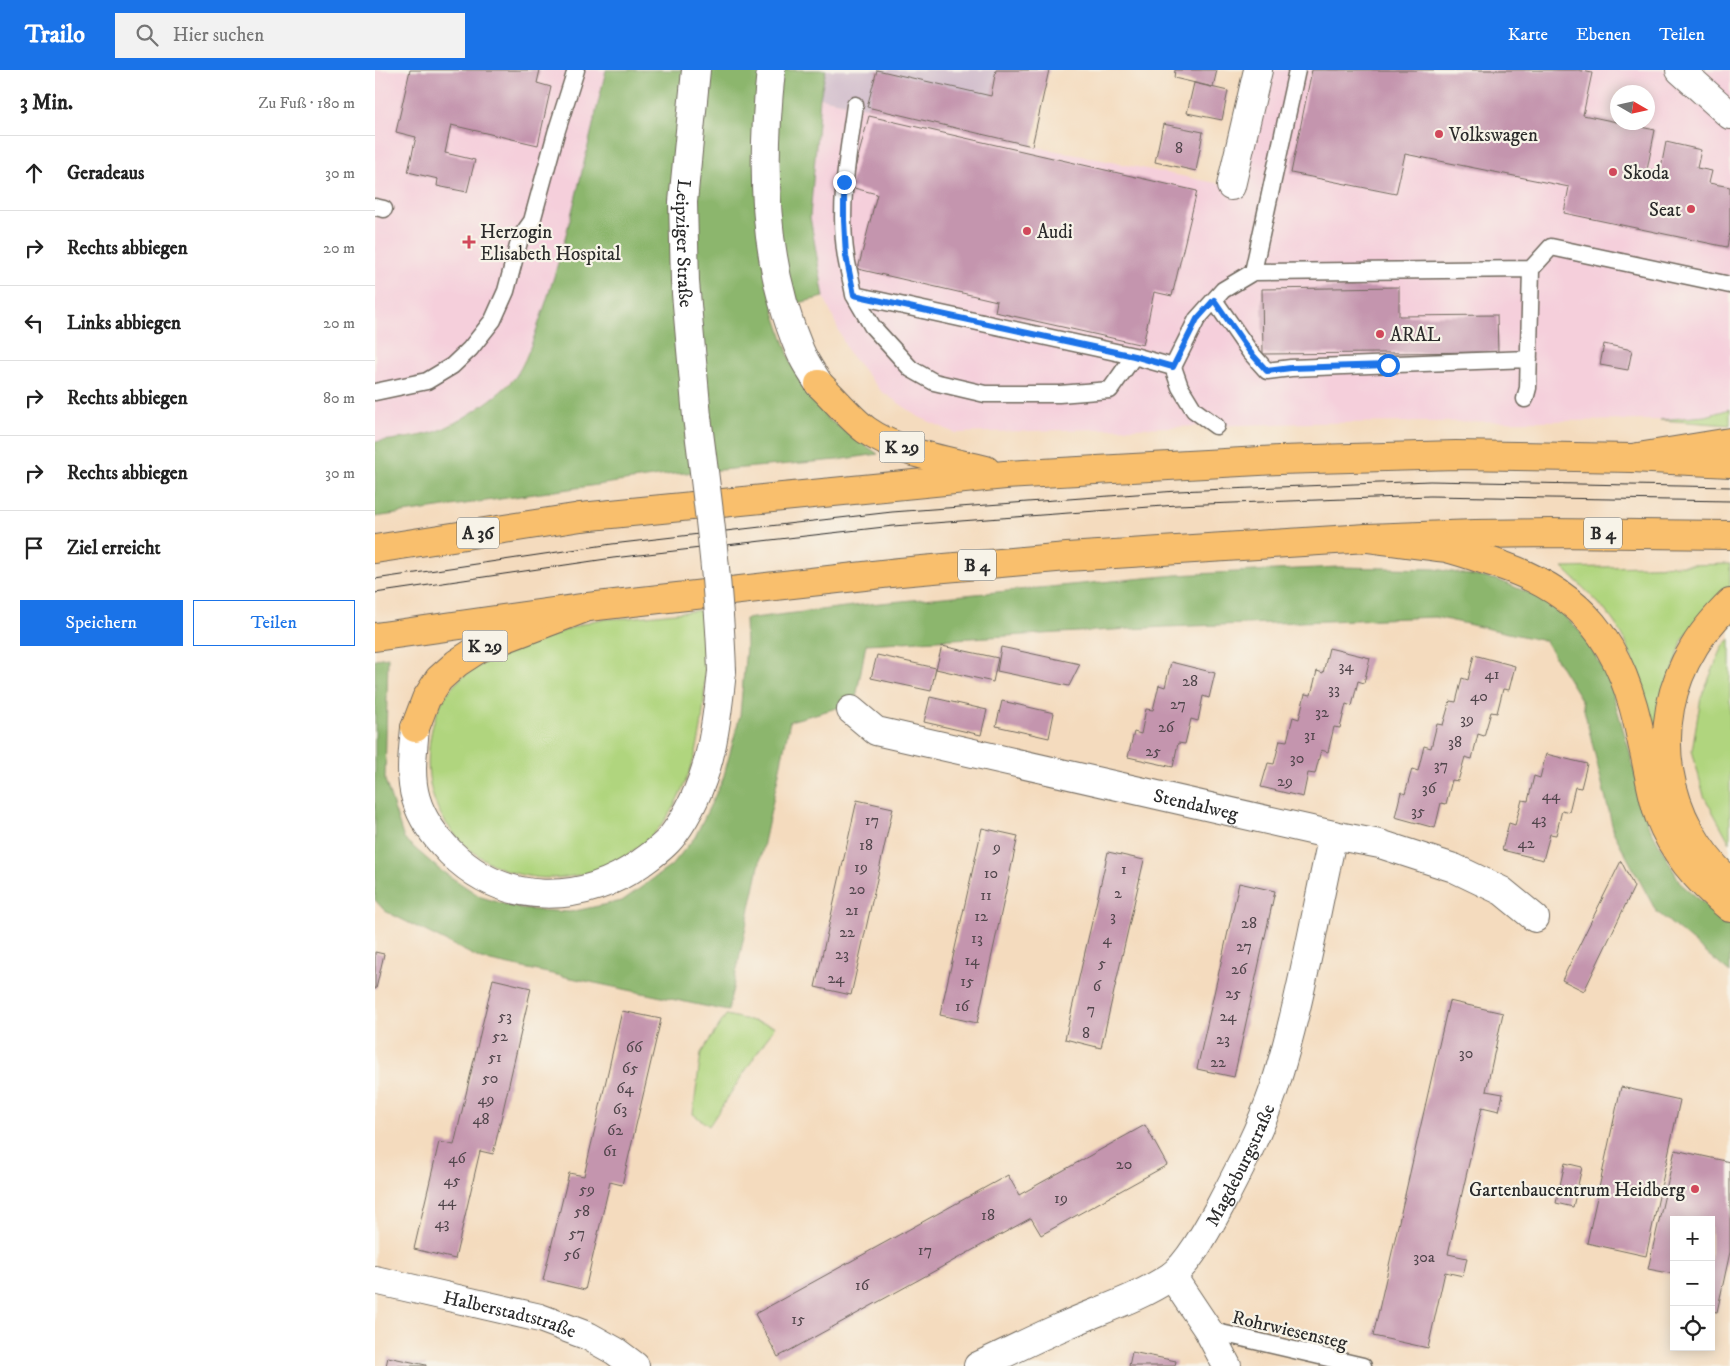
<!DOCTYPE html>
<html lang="de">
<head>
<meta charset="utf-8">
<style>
	body { margin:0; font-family:"IM FELL DW Pica",serif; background:#f2f2f2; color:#222 }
	.controls { position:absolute; right:15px; bottom:15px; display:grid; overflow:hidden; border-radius:0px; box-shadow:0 2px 12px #0003 }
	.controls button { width:45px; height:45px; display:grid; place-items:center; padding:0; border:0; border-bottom:1px solid #e0e0e0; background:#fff; color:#222; font:25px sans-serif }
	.compass { position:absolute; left:1235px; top:15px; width:45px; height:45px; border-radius:50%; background:#fff; box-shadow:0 2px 12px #0003; rotate:99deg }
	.stop { position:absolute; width:15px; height:15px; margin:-11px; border:4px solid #1a73e8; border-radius:50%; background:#fff }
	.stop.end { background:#1a73e8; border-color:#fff; box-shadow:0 1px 5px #0008 }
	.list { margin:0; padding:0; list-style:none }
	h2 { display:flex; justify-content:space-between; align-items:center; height:65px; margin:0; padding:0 20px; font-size:21px }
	h2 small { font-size:16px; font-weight:400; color:#767676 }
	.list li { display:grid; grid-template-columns:32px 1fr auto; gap:15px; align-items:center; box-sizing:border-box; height:75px; padding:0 20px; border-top:1px solid #e0e0e0 }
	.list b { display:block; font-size:19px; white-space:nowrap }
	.list em { font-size:16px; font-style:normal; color:#767676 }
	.actions { display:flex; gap:10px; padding:15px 20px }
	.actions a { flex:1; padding:11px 0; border:1px solid #1a73e8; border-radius:0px; text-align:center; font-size:18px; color:#1a73e8 }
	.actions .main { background:#1a73e8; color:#fff }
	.icon { flex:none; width:28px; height:28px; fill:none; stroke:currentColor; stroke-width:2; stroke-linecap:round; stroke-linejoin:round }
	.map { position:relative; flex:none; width:1355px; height:1296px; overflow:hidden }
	header { display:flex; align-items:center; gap:30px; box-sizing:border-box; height:70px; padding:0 25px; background:#1a73e8; color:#fff }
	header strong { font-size:24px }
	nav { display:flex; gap:28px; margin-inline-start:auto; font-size:18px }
	.search { width:350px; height:45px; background:#f2f2f2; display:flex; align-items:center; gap:12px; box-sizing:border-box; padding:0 18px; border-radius:0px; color:#767676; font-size:19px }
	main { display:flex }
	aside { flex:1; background:#fff }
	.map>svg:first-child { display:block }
</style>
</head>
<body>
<header>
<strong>Trailo</strong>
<div class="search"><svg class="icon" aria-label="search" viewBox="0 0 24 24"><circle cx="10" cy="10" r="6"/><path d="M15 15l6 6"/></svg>Hier suchen</div>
<nav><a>Karte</a><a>Ebenen</a><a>Teilen</a></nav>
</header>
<main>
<aside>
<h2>3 Min.<small>Zu Fuß · 180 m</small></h2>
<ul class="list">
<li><svg class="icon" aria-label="ahead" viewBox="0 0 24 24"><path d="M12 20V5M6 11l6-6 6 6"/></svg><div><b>Geradeaus</b></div><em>30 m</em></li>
<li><svg class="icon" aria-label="right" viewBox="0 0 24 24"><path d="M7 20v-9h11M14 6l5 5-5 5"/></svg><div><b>Rechts abbiegen</b></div><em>20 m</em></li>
<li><svg class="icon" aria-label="left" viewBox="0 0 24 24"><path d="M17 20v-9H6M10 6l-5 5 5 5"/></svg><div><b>Links abbiegen</b></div><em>20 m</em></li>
<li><svg class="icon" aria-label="right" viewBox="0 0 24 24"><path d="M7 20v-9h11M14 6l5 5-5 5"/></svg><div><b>Rechts abbiegen</b></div><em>80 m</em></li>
<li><svg class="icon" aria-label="right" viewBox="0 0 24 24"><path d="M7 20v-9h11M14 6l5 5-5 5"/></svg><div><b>Rechts abbiegen</b></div><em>30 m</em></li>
<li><svg class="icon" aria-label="arrive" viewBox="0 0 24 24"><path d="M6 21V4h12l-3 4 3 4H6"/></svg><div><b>Ziel erreicht</b></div></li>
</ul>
<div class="actions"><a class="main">Speichern</a><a>Teilen</a></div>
</aside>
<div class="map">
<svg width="1355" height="1296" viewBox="0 0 1355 1296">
	<rect width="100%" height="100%" fill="#f7f3e8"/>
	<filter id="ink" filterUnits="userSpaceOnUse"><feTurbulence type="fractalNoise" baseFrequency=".02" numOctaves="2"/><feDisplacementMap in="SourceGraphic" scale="10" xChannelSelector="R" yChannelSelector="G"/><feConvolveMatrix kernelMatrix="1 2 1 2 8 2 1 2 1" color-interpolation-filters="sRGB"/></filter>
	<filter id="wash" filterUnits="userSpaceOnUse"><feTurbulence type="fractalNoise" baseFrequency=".0096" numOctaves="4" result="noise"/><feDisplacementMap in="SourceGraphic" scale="20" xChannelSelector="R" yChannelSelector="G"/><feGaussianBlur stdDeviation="1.12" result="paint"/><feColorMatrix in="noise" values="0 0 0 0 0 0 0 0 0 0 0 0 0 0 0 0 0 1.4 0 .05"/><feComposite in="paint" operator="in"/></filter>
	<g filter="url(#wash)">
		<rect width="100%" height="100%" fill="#f4dbbe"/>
		<path fill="#f5cfdb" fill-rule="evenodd" d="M0,0H231L198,138L179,206L158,271L141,306L121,325L90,347L60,362L0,372Z
			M883,0H1355V339L1331,346L1285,350L934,353L580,363L544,347L506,321L473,282L449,227L435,147L445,28L492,37L657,76L856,116ZM1242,22H1272V52H1242Z"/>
		<path fill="#d1bdcc" d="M451,0H674L657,76L492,37L445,28Z"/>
		<path fill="#b0d57e" stroke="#6e8054" d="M1355,339V355L1285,350L1331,346Z
			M1355,494V519L1330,539L1307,571L1277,669C1270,640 1262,595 1249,568C1235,541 1209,519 1188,498Z
			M328,540C331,593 334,657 312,708C305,725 296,744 284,758C233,814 147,828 89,774C61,747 50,717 54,678C57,648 66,624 90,605C107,592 127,586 146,578C170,569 193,558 217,551C228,548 241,549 253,548C278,545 303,543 328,540Z
			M1355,569V773L1329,726L1317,680L1326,627L1348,576Z
			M351,945L400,956L334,1056L318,1044L326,983Z"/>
		<path fill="#8cb66d" stroke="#5c704c" d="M231,0H451L445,28L435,147L449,227L398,239L417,295L453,349L503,384L462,390L298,404L0,447V372C19,369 41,368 60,362C81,355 128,324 141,306C154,287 163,254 171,232C196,156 212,78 231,0Z
			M963,497L1060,499L1123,510L1173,531L1204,560L1232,605L1254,679L1272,752L1306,814L1355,855V903L1281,841L1239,763L1207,631L1170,571L1060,547L790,557L491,574L480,633L415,651L353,941L106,889L10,841L0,830V589L13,587L10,710L29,769L65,800L106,827L146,839L195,842L247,831L296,796L320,767L348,709L365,645L371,577L370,549L495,534L801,505Z"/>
		<g id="blocks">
			<path fill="#c495ae" d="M35,0H165L162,13L176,17L163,75L76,55L70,83L100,90L92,122L62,116L63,109L33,102L41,67L21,62Z
				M502,0L616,26L621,0H674L657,76L492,37Z
				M800,0H842L838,17L799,8Z
				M937,0H1203L1217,3L1208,45L1280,60L1272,100L1285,103L1291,72L1326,80L1322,98L1337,101L1334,113L1355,117V163L1352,177L1189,143L1194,117L1030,84L1021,124L916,103Z
				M819,13L853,21L847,50L812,43Z
				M494,46L822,121L797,226L779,222L768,275L620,242L622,231L483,199L502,124L475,117Z
				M788,54L828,62L821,101L780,92Z
				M1024,217V246L1122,245L1123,282L888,284L887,219Z
				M1229,274L1257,280L1253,300L1225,295Z
				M567,576L623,588L618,612L561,599Z
				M626,577L705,594L694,616L622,601Z
				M954,578L995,588L989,613L983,611L977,636L971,634L965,658L959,657L953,682L946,680L940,704L933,703L928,727L886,717L893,693L899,694L905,670L912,671L918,647L924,649L930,624L936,625L942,601L948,603Z
				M502,585L561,598L556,621L496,608Z
				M1099,585L1140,596L1134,620L1128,619L1122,643L1116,642L1109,666L1103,664L1097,689L1090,687L1083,711L1077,710L1071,734L1066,733L1060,758L1020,747L1026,722L1030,724L1037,699L1043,701L1049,676L1056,678L1062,654L1068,655L1075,631L1081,632L1087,608L1093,610Z
				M796,592L840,603L834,628L828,626L823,651L816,649L810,674L803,673L798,697L753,687L759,662L766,664L771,639L778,640L784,615L790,617Z
				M555,627L612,640L606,665L549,652Z
				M627,631L679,643L674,668L621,656Z
				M1171,684L1212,694L1206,718L1200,717L1194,742L1187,740L1181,765L1175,764L1168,790L1127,780L1134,753L1140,755L1147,730L1153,731L1159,706L1165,708Z
				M482,730L518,738L476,925L440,917Z
				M607,758L643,766L602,953L565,945Z
				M733,782L769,790L726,978L690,969Z
				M1246,791L1259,817L1209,921L1187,910Z
				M864,813L900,821L859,1007L822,999Z
				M0,882L9,884L1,919H0Z
				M118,909L156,918L118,1084L105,1081L80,1189L39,1179L64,1072L79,1075Z
				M1074,931L1128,943L1111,1021L1128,1024L1124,1041L1107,1037L1073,1184L1092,1188L1088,1206L1070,1202L1053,1278L998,1266Z
				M247,941L286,949L247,1115L235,1112L210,1220L168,1210L194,1103L209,1106Z
				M1246,1017L1305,1030L1271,1186L1212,1173Z
				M770,1055L792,1095L666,1165L656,1148L403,1287L380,1244L633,1105L644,1125Z
				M1300,1080L1355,1092V1182L1342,1242L1336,1241V1150H1299V1204L1273,1199Z
				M1190,1093L1207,1097L1198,1137L1181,1133Z
				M757,1282L801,1291L800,1296H754Z
				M13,1287L51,1295V1296H11Z"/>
		</g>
	</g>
	<g filter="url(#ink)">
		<use href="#blocks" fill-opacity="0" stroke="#71695e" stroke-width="1"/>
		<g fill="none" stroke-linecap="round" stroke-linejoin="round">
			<g stroke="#71695e" stroke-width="19">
				<path id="service" d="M922,0L878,202L1156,199L1176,177L1355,215
					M480,35C473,85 463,137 471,187C473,200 477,212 479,225L759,286
					M0,137L9,139
					M479,225L497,256L536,299L559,312L610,324H684L735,320L759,286L798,297L822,249L848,220L878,202
					M839,230L875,282L892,301L916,298L1154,289
					M798,297L805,317L819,340L841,356
					M0,322L52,311L77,296L95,279L118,250L131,221L145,168L157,151L181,63L201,0
					M1150,329L1153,318L1156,199
					M833,1260L988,1296"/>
			</g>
			<g stroke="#71695e" stroke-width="30">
				<g id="minor">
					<path d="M1305,0L1355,45"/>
					<path d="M856,116L883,0"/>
					<path id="s1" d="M476,640L501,661L958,765L1005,774L1079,798L1127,821L1160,848"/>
					<path d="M797,1206L833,1260L852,1296"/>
					<path id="s2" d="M0,1210L165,1248L213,1266L240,1281L260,1296"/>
					<path id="s3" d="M603,1296C632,1283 660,1268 689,1256C725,1240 762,1229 795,1207C814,1194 834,1156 845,1136C865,1098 885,1060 899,1019C925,937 939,850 958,765"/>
				</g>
			</g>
			<g stroke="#71695e" stroke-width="30">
				<g id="tertiary">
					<path id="s4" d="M321,0L308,132L310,212L322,347"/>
					<path d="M396,0C386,94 387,192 425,281C430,293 438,304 444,314"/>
					<path d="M40,658C38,681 34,706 41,729C47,750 61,768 76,783C130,836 206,835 266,793C277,785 290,776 298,765C335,715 341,661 347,601"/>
				</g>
			</g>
			<g stroke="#71695e" stroke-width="30">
				<path id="trunk" d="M444,314C459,328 475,348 491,360C525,384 572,390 611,400
					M206,447L630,405L904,390L1081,385L1257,388L1355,393
					M40,658L51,629L64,609L82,593L105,578L213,537L525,502L692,487L992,468L1100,464L1174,463L1355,465"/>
			</g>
			<g stroke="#71695e" stroke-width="30">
				<path id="motorway" d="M1257,388L1355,372
					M992,468C1018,472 1045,474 1071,478C1083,481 1095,485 1107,489C1209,518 1247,572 1267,673C1273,697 1276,723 1284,746C1298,783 1325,814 1355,838
					M0,479L206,447
					M1355,533C1342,546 1329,560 1319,577C1271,654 1289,752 1355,812
					M0,567L213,537"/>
			</g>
			<use href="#service" stroke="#fff" stroke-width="16"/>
			<use href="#minor" stroke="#fff" stroke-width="28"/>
			<use href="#tertiary" stroke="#fff" stroke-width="28"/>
			<use href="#trunk" stroke="#f9bf6d" stroke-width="28"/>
			<use href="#motorway" stroke="#f9bf6d" stroke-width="28"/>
			<path stroke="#2b2b2b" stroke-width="1" d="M0,509L237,474L517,442L802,421L1055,411L1355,417
				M0,523L238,488L518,456L802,435L1055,426L1355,431"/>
			<g stroke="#71695e" stroke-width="30" stroke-linecap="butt">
				<path id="tertiary-bridge" d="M322,347C333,431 344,515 347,601"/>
			</g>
			<use href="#tertiary-bridge" stroke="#fff" stroke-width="28"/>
		</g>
	</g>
	<g fill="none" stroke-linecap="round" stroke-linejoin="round" filter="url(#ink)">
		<path stroke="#1a73e8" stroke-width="6" d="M469,112V150L471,186L479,225L759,286L798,297L822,249L839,230L875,282L892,301L916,298L1013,295"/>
	</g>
	<g fill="#d1495b" stroke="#f7f3e8" stroke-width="2">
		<circle cx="1064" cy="64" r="5"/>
		<circle cx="1238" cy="102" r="5"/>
		<circle cx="1316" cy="139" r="5"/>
		<circle cx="652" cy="161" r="5"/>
		<path d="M91.5 164.5h5v5h5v5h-5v5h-5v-5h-5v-5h5z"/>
		<circle cx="1005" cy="264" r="5"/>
		<circle cx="1320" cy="1119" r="5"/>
	</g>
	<g text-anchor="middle" stroke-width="4.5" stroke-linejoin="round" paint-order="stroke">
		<g font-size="16" fill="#51464c">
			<text x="804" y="83">8</text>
			<text x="971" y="601">34</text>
			<text x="1117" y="609">41</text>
			<text x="815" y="616">28</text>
			<text x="959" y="624">33</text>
			<text x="1104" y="631">40</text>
			<text x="803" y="639">27</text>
			<text x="947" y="647">32</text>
			<text x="1092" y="654">39</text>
			<text x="791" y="662">26</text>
			<text x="935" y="670">31</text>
			<text x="1080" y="677">38</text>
			<text x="778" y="686">25</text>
			<text x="922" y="693">30</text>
			<text x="1066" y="700">37</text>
			<text x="910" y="716">29</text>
			<text x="1054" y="723">36</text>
			<text x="1176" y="730">44</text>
			<text x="1043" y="746">35</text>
			<text x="1164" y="754">43</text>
			<text x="497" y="755">17</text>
			<text x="1151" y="778">42</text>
			<text x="491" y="780">18</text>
			<text x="622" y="782">9</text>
			<text x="486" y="802">19</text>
			<text x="749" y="804">1</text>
			<text x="616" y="808">10</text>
			<text x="482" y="824">20</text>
			<text x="743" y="828">2</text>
			<text x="611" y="830">11</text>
			<text x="477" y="845">21</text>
			<text x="606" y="851">12</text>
			<text x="738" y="851">3</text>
			<text x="874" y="858">28</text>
			<text x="472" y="867">22</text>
			<text x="602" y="873">13</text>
			<text x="732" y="874">4</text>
			<text x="869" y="881">27</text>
			<text x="467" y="889">23</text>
			<text x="597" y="895">14</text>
			<text x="727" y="898">5</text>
			<text x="864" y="904">26</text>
			<text x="461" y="913">24</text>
			<text x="592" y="916">15</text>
			<text x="722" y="921">6</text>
			<text x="858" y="928">25</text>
			<text x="587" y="941">16</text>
			<text x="716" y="944">7</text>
			<text x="130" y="951">53</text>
			<text x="853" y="951">24</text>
			<text x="711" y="968">8</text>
			<text x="125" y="971">52</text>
			<text x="848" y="974">23</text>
			<text x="259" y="982">66</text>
			<text x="1091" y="988">30</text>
			<text x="120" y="992">51</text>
			<text x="843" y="997">22</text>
			<text x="255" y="1003">65</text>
			<text x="115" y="1013">50</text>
			<text x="250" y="1023">64</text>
			<text x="111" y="1034">49</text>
			<text x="245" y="1044">63</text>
			<text x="106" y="1054">48</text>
			<text x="240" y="1065">62</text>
			<text x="235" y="1086">61</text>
			<text x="82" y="1093">46</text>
			<text x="749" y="1099">20</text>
			<text x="77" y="1115">45</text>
			<text x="212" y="1124">59</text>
			<text x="686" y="1133">19</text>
			<text x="72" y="1136">44</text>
			<text x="207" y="1146">58</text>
			<text x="613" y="1150">18</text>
			<text x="67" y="1158">43</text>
			<text x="202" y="1168">57</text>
			<text x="550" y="1185">17</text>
			<text x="197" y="1189">56</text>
			<text x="1049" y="1192">30a</text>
			<text x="487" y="1220">16</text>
			<text x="423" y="1254">15</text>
		</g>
		<g fill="#f7f3e8" stroke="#686764" stroke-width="1">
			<rect x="504.5" y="361.5" width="45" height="31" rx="4"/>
			<rect x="82" y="447.5" width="42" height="31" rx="4"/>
			<rect x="1209" y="447.5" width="38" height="31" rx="4"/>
			<rect x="583" y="479.5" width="38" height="31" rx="4"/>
			<rect x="87.5" y="560.5" width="45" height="31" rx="4"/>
		</g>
		<g font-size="18" font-weight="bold" fill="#2b2b2b">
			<text x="527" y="383">K 29</text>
			<text x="103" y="469">A 36</text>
			<text x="1228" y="469">B 4</text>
			<text x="602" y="501">B 4</text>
			<text x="110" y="582">K 29</text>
		</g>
		<g font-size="19" fill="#2b2b2b" stroke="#f7f3e8" text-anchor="start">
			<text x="1074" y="71">Volkswagen</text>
			<text x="1248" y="109">Skoda</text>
			<text x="1306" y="146" text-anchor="end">Seat</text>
			<text x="105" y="168">Herzogin<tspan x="105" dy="22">Elisabeth Hospital</tspan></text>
			<text x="662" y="168">Audi</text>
			<text x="1015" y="271">ARAL</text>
			<text x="1310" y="1126" text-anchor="end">Gartenbaucentrum Heidberg</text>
		</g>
		<g font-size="19" fill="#2b2b2b" stroke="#f7f3e8">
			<text dy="7" stroke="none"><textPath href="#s4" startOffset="174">Leipziger Straße</textPath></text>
			<text dy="7" stroke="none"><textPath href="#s1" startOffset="361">Stendalweg</textPath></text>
			<text dy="7" stroke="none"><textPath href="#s3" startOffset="345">Magdeburgstraße</textPath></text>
			<text dy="7" stroke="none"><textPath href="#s2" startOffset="139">Halberstadtstraße</textPath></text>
			<text transform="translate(915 1259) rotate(13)" y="7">Rohrwiesensteg</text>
		</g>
	</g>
</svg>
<div class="controls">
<button>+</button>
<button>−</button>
<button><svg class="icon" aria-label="locate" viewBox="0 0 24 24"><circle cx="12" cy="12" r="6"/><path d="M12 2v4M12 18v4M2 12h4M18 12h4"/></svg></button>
</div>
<svg class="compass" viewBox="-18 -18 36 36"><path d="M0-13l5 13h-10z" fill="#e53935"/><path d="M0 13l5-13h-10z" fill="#767676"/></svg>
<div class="stop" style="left:1013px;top:295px"></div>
<div class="stop end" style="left:469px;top:112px"></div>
</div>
</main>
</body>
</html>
